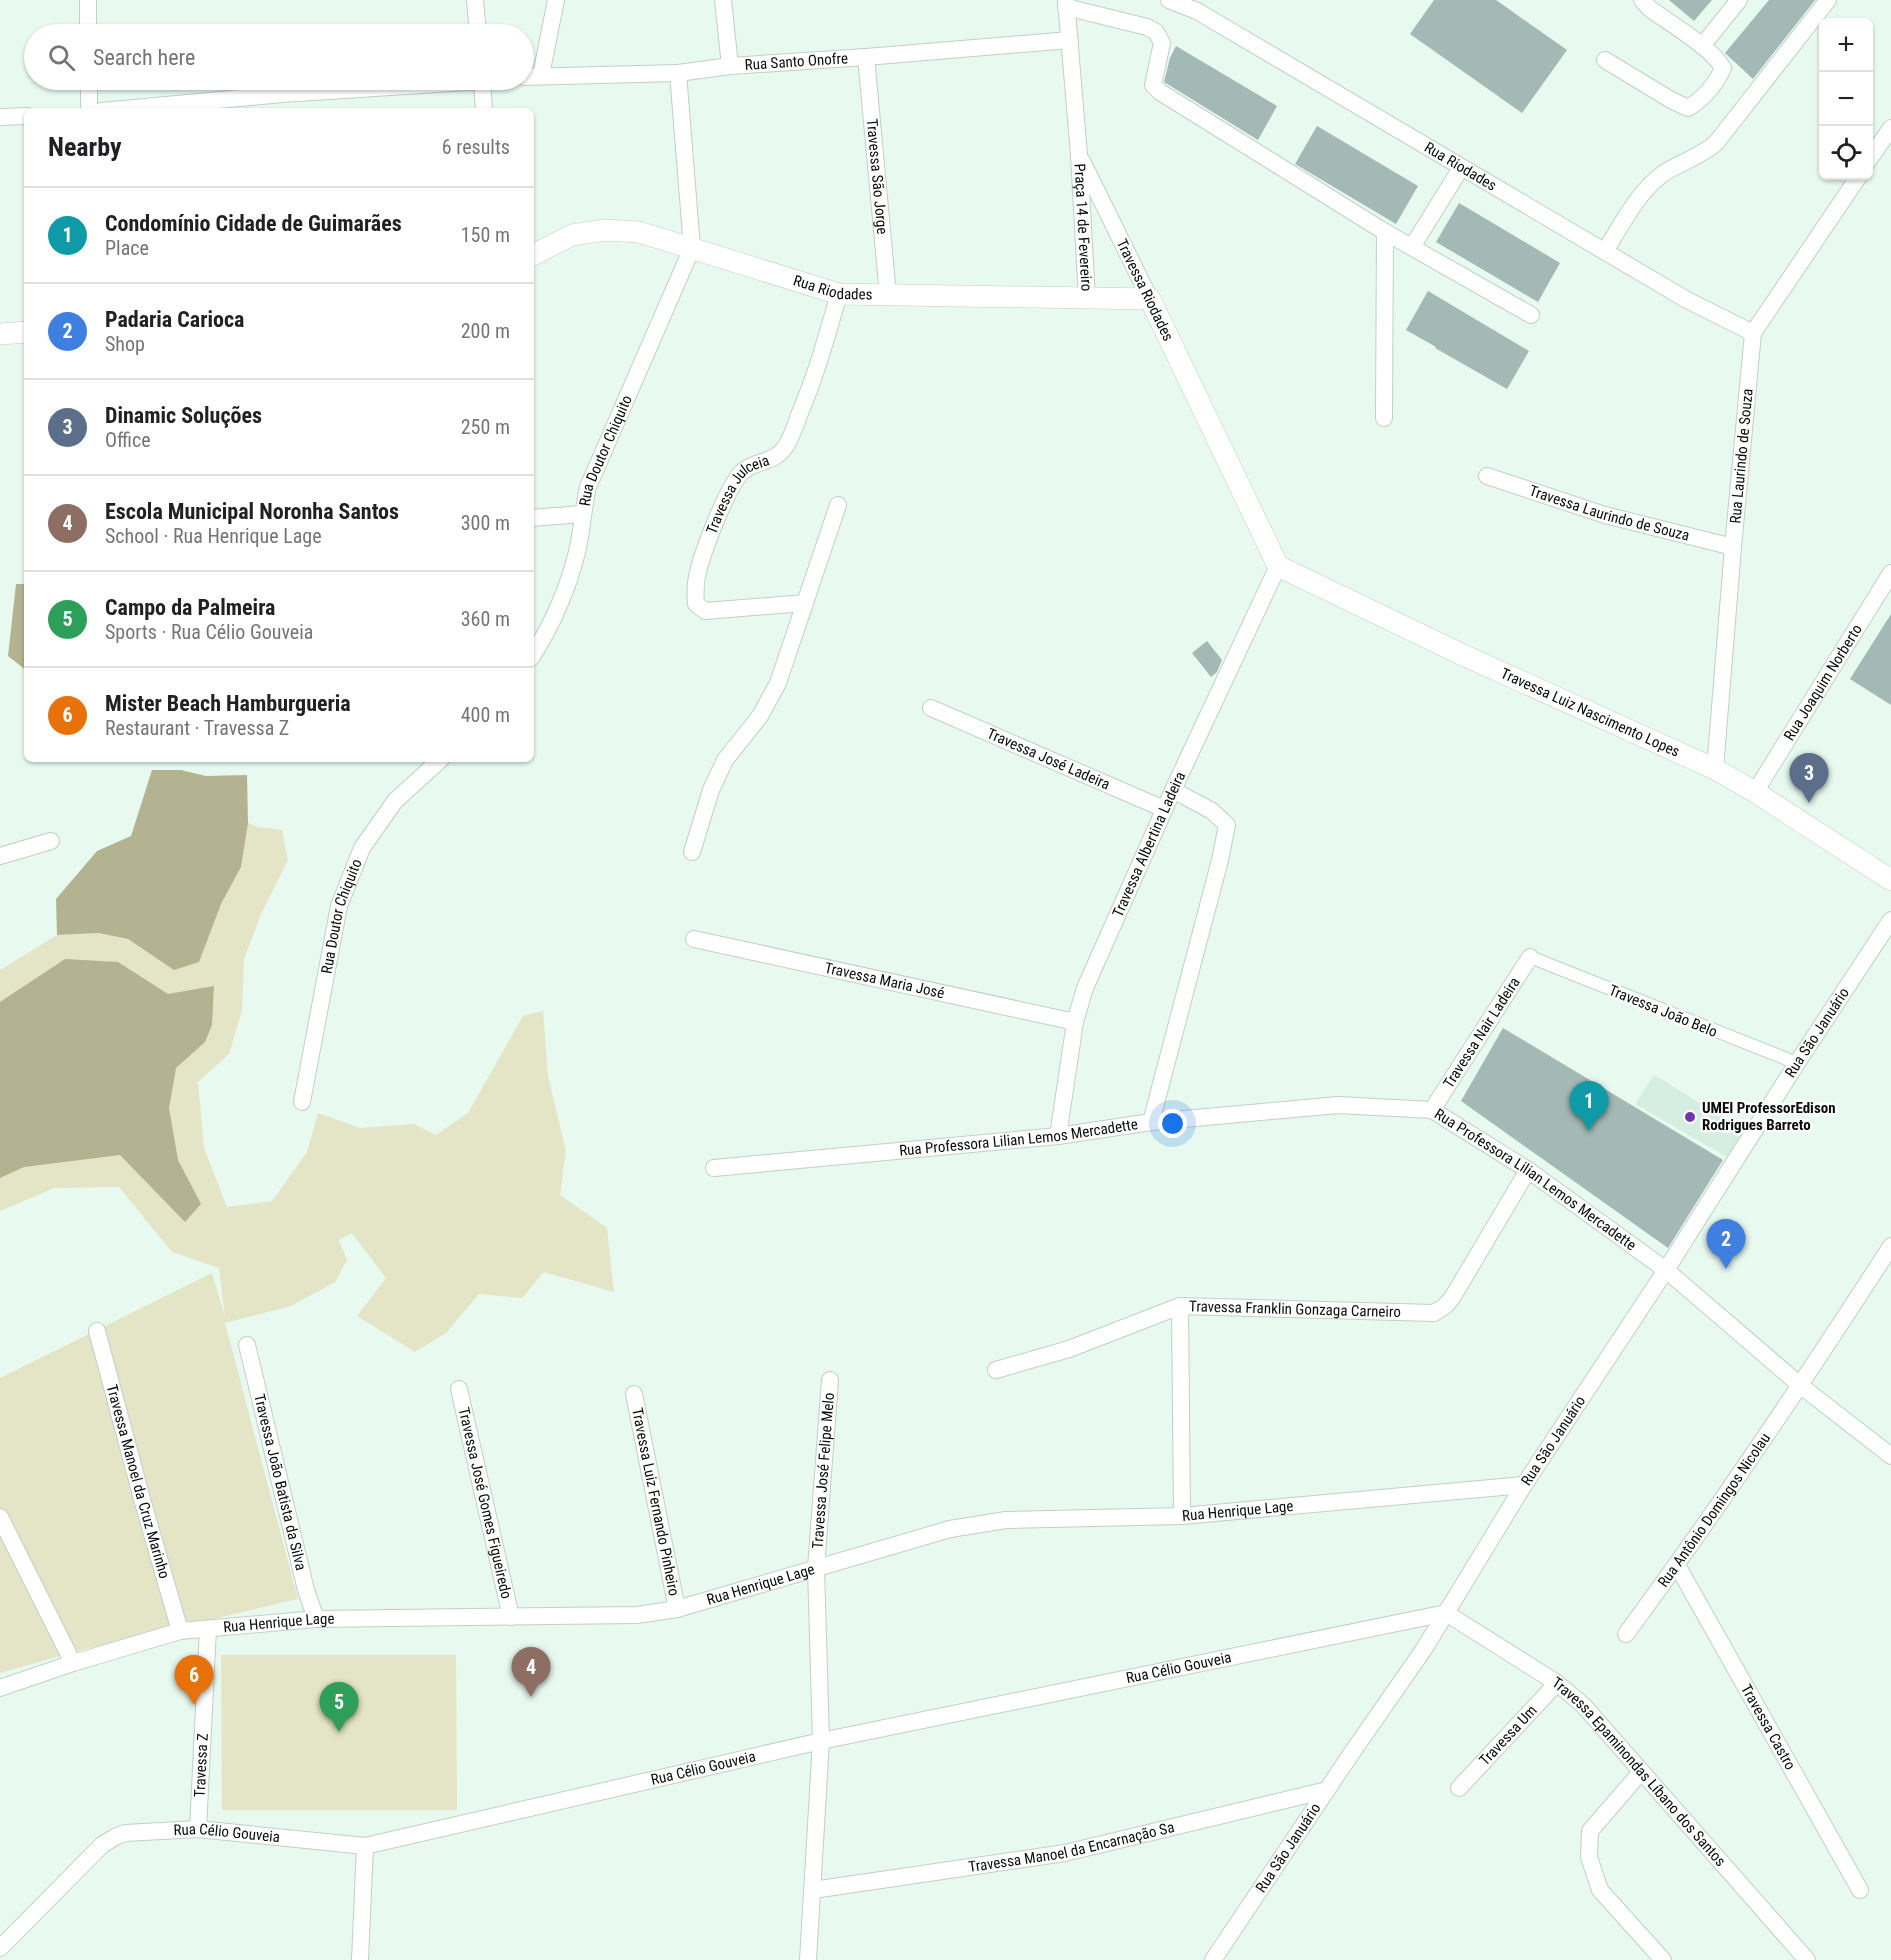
<!DOCTYPE html>
<html lang="en">
<head>
<meta charset="utf-8">
<style>
	body { margin:0; font-family:"Roboto Condensed",sans-serif; background:#f2f2f2; color:#202124 }
	.controls { position:absolute; right:18px; top:18px; display:grid; overflow:hidden; border-radius:9px; box-shadow:0 2px 4px #0004 }
	.controls button { width:54px; height:54px; display:grid; place-items:center; padding:0; border:0; border-bottom:2px solid #e0e0e0; background:#fff; color:#202124; font:30px sans-serif }
	.you { position:absolute; left:1173px; top:1124px; width:21px; height:21px; margin:-15px; border:4px solid #fff; border-radius:50%; background:#1a73e8; box-shadow:0 0 0 9px #1a73e833 }
	.badge { display:grid; place-items:center; width:39px; height:39px; border-radius:50%; background:#6f37ad; color:#fff; font-size:20px; font-weight:700 }
	.pin { position:absolute; translate:-50% -50px; filter:drop-shadow(0 2px 3px #0008) }
	.pin::after { content:''; position:absolute; top:32px; width:21px; height:18px; background:inherit; clip-path:polygon(0 0,100% 0,50% 100%) }
	.list { margin:0; padding:0; list-style:none }
	h2 { display:flex; justify-content:space-between; align-items:center; height:78px; margin:0; padding:0 24px; font-size:26px }
	h2 small { font-size:20px; font-weight:400; color:#757577 }
	.list li { display:grid; grid-template-columns:39px 1fr auto; gap:18px; align-items:center; box-sizing:border-box; height:96px; padding:0 24px; border-top:2px solid #e0e0e0 }
	.list b { display:block; font-size:22px; white-space:nowrap }
	.list p { margin:0; font-size:20px; white-space:nowrap; color:#757577 }
	.list em { font-size:20px; font-style:normal; color:#757577 }
	.icon { flex:none; width:33px; height:33px; fill:none; stroke:currentColor; stroke-width:2; stroke-linecap:round; stroke-linejoin:round }
	.map { position:relative; flex:none; width:1891px; height:1960px; overflow:hidden }
	.search { position:absolute; background:#fff; box-shadow:0 2px 4px #0004; left:24px; top:24px; width:510px; height:66px; display:flex; align-items:center; gap:15px; box-sizing:border-box; padding:0 21px; border-radius:33px; color:#757577; font-size:22px }
	.panel { position:absolute; background:#fff; box-shadow:0 2px 4px #0004; left:24px; top:108px; width:510px; height:654px; border-radius:9px }
	.map>svg:first-child { display:block }
</style>
</head>
<body>
<div class="map">
<svg width="1891" height="1960" viewBox="0 0 1891 1960">
	<rect width="100%" height="100%" fill="#e8f9f0"/>
	<path fill="#d5eee1" d="M1654,1075L1744,1130L1727,1157L1635,1104Z"/>
	<path fill="#e4e4c6" d="M248,823L258,827L282,830L288,860L261,914L244,959L242,1011L229,1054L198,1082L204,1148L227,1207L272,1201L307,1152L318,1113L360,1128L414,1124L436,1135L468,1113L523,1016L543,1011L548,1076L566,1151L560,1195L607,1228L614,1292L544,1272L522,1298L479,1294L446,1333L415,1352L357,1316L386,1278L352,1233L339,1240L347,1260L335,1282L291,1306L225,1323L298,1599L77,1651L0,1673V1378L212,1273L225,1317L219,1268L172,1252L119,1187L54,1188L0,1211V970L57,935L99,933L128,939L174,969L221,904L241,867Z
		M221,1655H456L457,1810H222Z"/>
	<path fill="#b3b391" d="M16,584H27V671L8,656Z
		M152,770H181L206,776L247,775L248,823L241,867L221,904L199,962L174,970L128,939L99,933L57,935L56,899L97,851L131,836Z
		M65,959L118,962L168,994L214,986L212,1025L205,1042L176,1068L169,1108L178,1160L201,1204L185,1222L120,1155L24,1167L0,1178V1002Z"/>
	<path fill="#a4b8b6" d="M1434,0H1496L1567,50L1522,113L1410,34Z
		M1669,0H1712L1694,21Z
		M1769,0H1815L1753,79L1725,53Z
		M1176,46L1277,106L1258,140L1164,82L1170,58Z
		M1317,126L1418,186L1396,224L1295,164Z
		M1459,203L1560,263L1538,302L1436,242Z
		M1428,291L1529,351L1507,389L1435,348L1436,347L1406,330Z
		M1891,614V705L1850,679Z
		M1207,641L1222,660L1217,672L1211,677L1192,653Z
		M1503,1028L1723,1160L1668,1248L1461,1101Z"/>
	<g fill="none" stroke-linecap="round" stroke-linejoin="round">
		<g stroke="#c0d0c7" stroke-width="14">
			<path id="pedestrian" d="M1530,957L1797,1063"/>
		</g>
		<g stroke="#c0d0c7" stroke-width="18">
			<g id="minor">
				<path d="M88,0V34"/>
				<path d="M475,0L478,34"/>
				<path d="M723,0L730,66"/>
				<path id="s1" d="M1066,0L1079,155L1087,299"/>
				<path id="s2" d="M1169,0L1197,11L1687,300L1753,333"/>
				<path d="M1066,7L1147,27L1156,32L1162,43L1153,85L1160,92L1385,232L1531,315"/>
				<path d="M1702,46L1739,0"/>
				<path id="s3" d="M866,57L888,295"/>
				<path d="M1605,60L1671,100L1688,108C1703,99 1716,84 1723,68C1711,47 1669,23 1649,8L1642,0"/>
				<path d="M541,75L556,0"/>
				<path id="s4" d="M524,77L678,73L730,66L866,57L1070,40"/>
				<path d="M89,80V111"/>
				<path d="M482,80L484,111"/>
				<path d="M102,111L282,94L499,80"/>
				<path d="M0,117L27,116"/>
				<path d="M1082,161L1150,299"/>
				<path d="M1868,161L1891,128"/>
				<path d="M1412,247L1461,168"/>
				<path d="M1605,251C1622,225 1637,192 1664,173C1681,162 1700,157 1716,143L1828,0"/>
				<path d="M1384,418L1385,232"/>
				<path id="s5" d="M1487,476L1605,515L1733,547"/>
				<path d="M531,518L582,514"/>
				<path id="s6" d="M805,603L705,611L696,604C695,593 695,583 698,572C703,551 727,487 742,472C756,459 775,465 787,444C792,435 796,425 799,415C816,376 827,335 839,294"/>
				<path id="s7" d="M531,658C552,625 568,589 577,552C582,531 583,509 588,487L692,248L678,73"/>
				<path id="s8" d="M931,708L1164,809"/>
				<path id="s9" d="M1715,769L1733,547L1753,333L1859,176"/>
				<path id="s10" d="M1755,792L1891,573"/>
				<path d="M692,852L711,790L725,760L760,716L778,683L838,505"/>
				<path d="M0,856L51,841"/>
				<path id="s11" d="M694,939L1075,1022"/>
				<path id="s12" d="M302,1102L339,906L362,848L395,801L441,759"/>
				<path id="s13" d="M1432,1110L1530,957"/>
				<path d="M1151,1122L1220,860L1227,825L1212,811L1173,790"/>
				<path id="s14" d="M1058,1136L1075,1022L1085,988L1173,790L1278,566"/>
				<path id="s15" d="M714,1168L1058,1136L1151,1122L1338,1105L1432,1110L1528,1170L1666,1270L1801,1386L1891,1456"/>
				<path d="M1180,1306L1182,1516"/>
				<path id="s16" d="M97,1331L142,1499L180,1631"/>
				<path id="s17" d="M247,1345L306,1590L316,1619"/>
				<path id="s18" d="M996,1370L1069,1349L1180,1306L1434,1313L1445,1306L1452,1298L1528,1170"/>
				<path id="s19" d="M459,1389L511,1617"/>
				<path id="s20" d="M634,1394L677,1609"/>
				<path d="M0,1517L73,1663"/>
				<path id="s21" d="M1677,1565L1860,1890"/>
				<path id="s22" d="M1626,1634C1719,1508 1806,1378 1891,1246"/>
				<path id="s23" d="M0,1688L73,1663L180,1631L316,1619L637,1615L677,1609L950,1529L1006,1520L1182,1516L1524,1485"/>
				<path d="M1641,1772L1590,1831L1589,1857L1600,1890L1663,1960"/>
				<path id="s24" d="M1459,1788L1557,1683"/>
				<path id="s25" d="M198,1829L208,1629"/>
				<path id="s26" d="M813,1890L1065,1853L1327,1790"/>
				<path id="s27" d="M0,1948L102,1845L115,1837L125,1833L198,1829L365,1846L821,1741L1446,1613L1557,1683L1584,1706L1807,1960"/>
				<path d="M360,1960L365,1846"/>
				<path id="s28" d="M808,1960L821,1741L816,1568L830,1380"/>
				<path id="s29" d="M1213,1960L1351,1754L1424,1649L1524,1485L1666,1270L1797,1063L1891,920"/>
			</g>
		</g>
		<g stroke="#c0d0c7" stroke-width="22">
			<g id="tertiary">
				<path id="s30" d="M531,256L572,235L605,230L639,232L839,294L1150,299L1278,566L1463,655L1715,769L1755,792L1891,880"/>
				<path d="M0,334L27,332"/>
			</g>
		</g>
		<use href="#pedestrian" stroke="#fff" stroke-width="12"/>
		<use href="#minor" stroke="#fff" stroke-width="16"/>
		<use href="#tertiary" stroke="#fff" stroke-width="21"/>
	</g>
	<circle fill="#6f37ad" stroke="#fff" stroke-width="2" cx="1690" cy="1117" r="6"/>
	<g text-anchor="middle" stroke-width="5" stroke-linejoin="round" paint-order="stroke">
		<g font-size="15" fill="#080d0a" stroke="#fff">
			<text dy="5" stroke="none"><textPath href="#s4" startOffset="273">Rua Santo Onofre</textPath></text>
			<text dy="5" stroke="none"><textPath href="#s2" startOffset="336">Rua Riodades</textPath></text>
			<text dy="5" stroke="none"><textPath href="#s3" startOffset="120">Travessa São Jorge</textPath></text>
			<text dy="5" stroke="none"><textPath href="#s1" startOffset="228">Praça 14 de Fevereiro</textPath></text>
			<text dy="5" stroke="none"><textPath href="#s30" startOffset="316">Rua Riodades</textPath></text>
			<text transform="translate(1145 290) rotate(64)" y="5">Travessa Riodades</text>
			<text dy="5" stroke="none"><textPath href="#s7" startOffset="222">Rua Doutor Chiquito</textPath></text>
			<text dy="5" stroke="none"><textPath href="#s9" startOffset="314">Rua Laurindo de Souza</textPath></text>
			<text dy="5" stroke="none"><textPath href="#s6" startOffset="234">Travessa Julceia</textPath></text>
			<text dy="5" stroke="none"><textPath href="#s5" startOffset="128">Travessa Laurindo de Souza</textPath></text>
			<text dy="5" stroke="none"><textPath href="#s10" startOffset="129">Rua Joaquim Norberto</textPath></text>
			<text dy="5" stroke="none"><textPath href="#s30" startOffset="1275">Travessa Luiz Nascimento Lopes</textPath></text>
			<text dy="5" stroke="none"><textPath href="#s8" startOffset="128">Travessa José Ladeira</textPath></text>
			<text dy="5" stroke="none"><textPath href="#s14" startOffset="308">Travessa Albertina Ladeira</textPath></text>
			<text dy="5" stroke="none"><textPath href="#s12" startOffset="190">Rua Doutor Chiquito</textPath></text>
			<text dy="5" stroke="none"><textPath href="#s11" startOffset="195">Travessa Maria José</textPath></text>
			<text transform="translate(1663 1011) rotate(22)" y="5">Travessa João Belo</text>
			<text dy="5" stroke="none"><textPath href="#s13" startOffset="92">Travessa Nair Ladeira</textPath></text>
			<text dy="5" stroke="none"><textPath href="#s29" startOffset="1107">Rua São Januário</textPath></text>
			<text dy="5" stroke="none"><textPath href="#s15" startOffset="306">Rua Professora Lilian Lemos Mercadette</textPath></text>
			<text dy="5" stroke="none"><textPath href="#s15" startOffset="846">Rua Professora Lilian Lemos Mercadette</textPath></text>
			<text dy="5" stroke="none"><textPath href="#s18" startOffset="310">Travessa Franklin Gonzaga Carneiro</textPath></text>
			<text dy="5" stroke="none"><textPath href="#s29" startOffset="621">Rua São Januário</textPath></text>
			<text dy="5" stroke="none"><textPath href="#s28" startOffset="490">Travessa José Felipe Melo</textPath></text>
			<text dy="5" stroke="none"><textPath href="#s16" startOffset="156">Travessa Manoel da Cruz Marinho</textPath></text>
			<text dy="5" stroke="none"><textPath href="#s17" startOffset="141">Travessa João Batista da Silva</textPath></text>
			<text dy="5" stroke="none"><textPath href="#s20" startOffset="110">Travessa Luiz Fernando Pinheiro</textPath></text>
			<text dy="5" stroke="none"><textPath href="#s19" startOffset="117">Travessa José Gomes Figueiredo</textPath></text>
			<text dy="5" stroke="none"><textPath href="#s22" startOffset="152">Rua Antônio Domingos Nicolau</textPath></text>
			<text dy="5" stroke="none"><textPath href="#s23" startOffset="1260">Rua Henrique Lage</textPath></text>
			<text dy="5" stroke="none"><textPath href="#s23" startOffset="774">Rua Henrique Lage</textPath></text>
			<text dy="5" stroke="none"><textPath href="#s23" startOffset="288">Rua Henrique Lage</textPath></text>
			<text dy="5" stroke="none"><textPath href="#s27" startOffset="1245">Rua Célio Gouveia</textPath></text>
			<text dy="5" stroke="none"><textPath href="#s21" startOffset="186">Travessa Castro</textPath></text>
			<text dy="5" stroke="none"><textPath href="#s24" startOffset="72">Travessa Um</textPath></text>
			<text dy="5" stroke="none"><textPath href="#s25" startOffset="64">Travessa Z</textPath></text>
			<text dy="5" stroke="none"><textPath href="#s27" startOffset="759">Rua Célio Gouveia</textPath></text>
			<text dy="5" stroke="none"><textPath href="#s27" startOffset="1770">Travessa Epaminondas Líbano dos Santos</textPath></text>
			<text dy="5" stroke="none"><textPath href="#s27" startOffset="273">Rua Célio Gouveia</textPath></text>
			<text dy="5" stroke="none"><textPath href="#s26" startOffset="262">Travessa Manoel da Encarnação Sa</textPath></text>
			<text dy="5" stroke="none"><textPath href="#s29" startOffset="135">Rua São Januário</textPath></text>
		</g>
		<g font-size="15" font-weight="bold" fill="#080d0a" stroke="#fff" text-anchor="start">
			<text x="1702" y="1113">UMEI ProfessorEdison<tspan x="1702" dy="17">Rodrigues Barreto</tspan></text>
		</g>
	</g>
</svg>
<div class="controls">
<button>+</button>
<button>−</button>
<button><svg class="icon" aria-label="locate" viewBox="0 0 24 24"><circle cx="12" cy="12" r="6"/><path d="M12 2v4M12 18v4M2 12h4M18 12h4"/></svg></button>
</div>
<div class="you"></div>
<div class="pin badge" style="left:1589px;top:1131px;background:#0f9aa8">1</div>
<div class="pin badge" style="left:1726px;top:1269px;background:#3f7fe0">2</div>
<div class="pin badge" style="left:1809px;top:803px;background:#5c6f8a">3</div>
<div class="pin badge" style="left:531px;top:1697px;background:#8d6e63">4</div>
<div class="pin badge" style="left:339px;top:1732px;background:#2e9e5b">5</div>
<div class="pin badge" style="left:194px;top:1705px;background:#e8710a">6</div>
<div class="search"><svg class="icon" aria-label="search" viewBox="0 0 24 24"><circle cx="10" cy="10" r="6"/><path d="M15 15l6 6"/></svg>Search here</div>
<section class="panel">
<h2>Nearby<small>6 results</small></h2>
<ul class="list">
<li><span class="badge" style="background:#0f9aa8">1</span><div><b>Condomínio Cidade de Guimarães</b><p>Place</p></div><em>150 m</em></li>
<li><span class="badge" style="background:#3f7fe0">2</span><div><b>Padaria Carioca</b><p>Shop</p></div><em>200 m</em></li>
<li><span class="badge" style="background:#5c6f8a">3</span><div><b>Dinamic Soluções</b><p>Office</p></div><em>250 m</em></li>
<li><span class="badge" style="background:#8d6e63">4</span><div><b>Escola Municipal Noronha Santos</b><p>School · Rua Henrique Lage</p></div><em>300 m</em></li>
<li><span class="badge" style="background:#2e9e5b">5</span><div><b>Campo da Palmeira</b><p>Sports · Rua Célio Gouveia</p></div><em>360 m</em></li>
<li><span class="badge" style="background:#e8710a">6</span><div><b>Mister Beach Hamburgueria</b><p>Restaurant · Travessa Z</p></div><em>400 m</em></li>
</ul>
</section>
</div>
</body>
</html>
